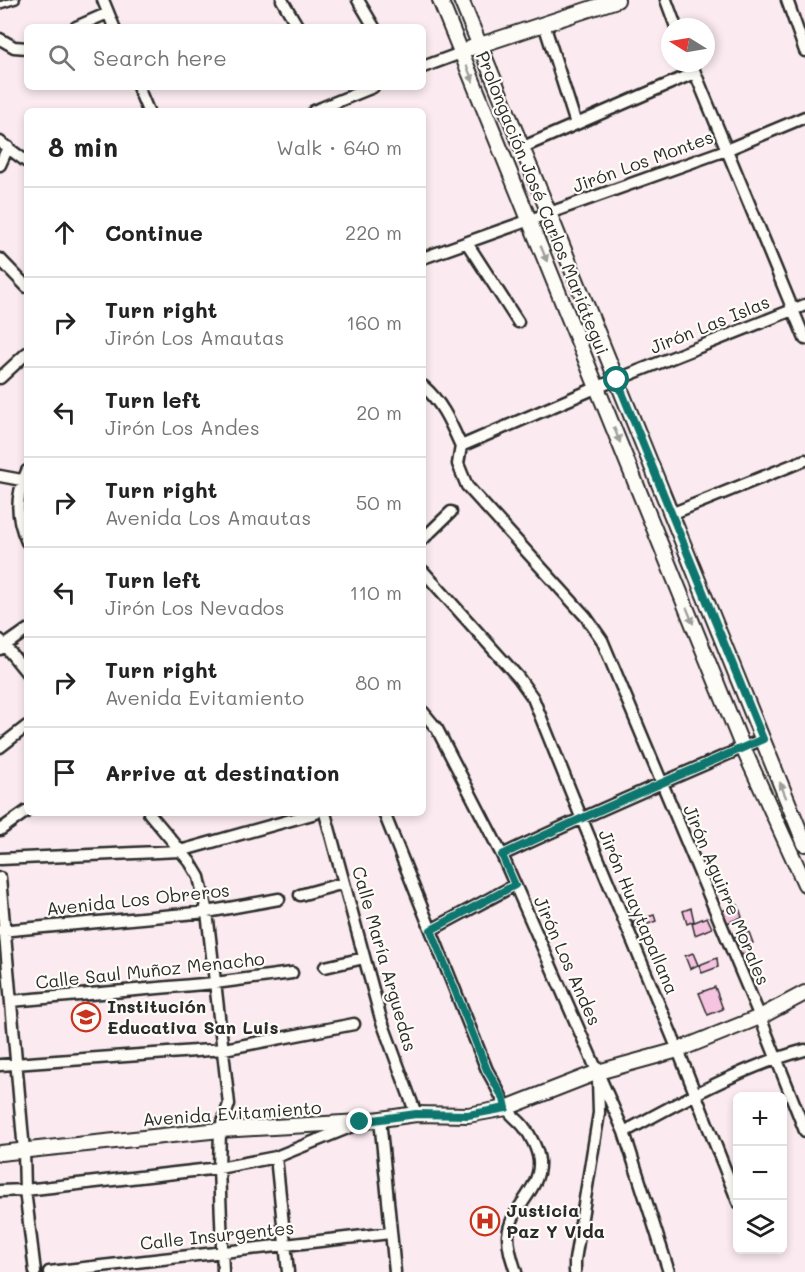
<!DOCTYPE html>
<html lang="en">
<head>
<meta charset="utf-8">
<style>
	body { margin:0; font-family:Mali,sans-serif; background:#f2f2f2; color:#222 }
	.controls { position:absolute; right:18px; bottom:18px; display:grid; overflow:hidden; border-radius:9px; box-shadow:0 3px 9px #0003 }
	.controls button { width:54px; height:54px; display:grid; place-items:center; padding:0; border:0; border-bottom:2px solid #e0e0e0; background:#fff; color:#222; font:30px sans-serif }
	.compass { position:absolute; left:661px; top:18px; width:54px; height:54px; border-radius:50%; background:#fff; box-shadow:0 3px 9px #0003; rotate:281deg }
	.stop { position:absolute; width:18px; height:18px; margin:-14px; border:4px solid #0f766e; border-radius:50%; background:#fff }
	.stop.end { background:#0f766e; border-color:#fff; box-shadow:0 2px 6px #0008 }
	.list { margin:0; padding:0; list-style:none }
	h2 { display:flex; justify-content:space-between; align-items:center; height:78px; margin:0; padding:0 24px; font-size:26px }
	h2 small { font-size:20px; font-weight:400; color:#767676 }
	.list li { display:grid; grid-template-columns:39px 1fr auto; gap:18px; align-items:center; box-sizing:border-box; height:90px; padding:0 24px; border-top:2px solid #e0e0e0 }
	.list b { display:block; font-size:22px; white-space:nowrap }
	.list p { margin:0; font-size:20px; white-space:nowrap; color:#767676 }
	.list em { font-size:20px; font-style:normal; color:#767676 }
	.icon { flex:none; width:33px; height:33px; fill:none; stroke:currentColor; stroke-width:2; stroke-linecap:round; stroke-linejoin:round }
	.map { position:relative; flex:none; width:805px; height:1272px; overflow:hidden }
	.search { position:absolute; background:#fff; box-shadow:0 3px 9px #0003; left:24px; top:24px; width:402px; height:66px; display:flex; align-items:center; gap:15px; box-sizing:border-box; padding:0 21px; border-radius:9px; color:#767676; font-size:22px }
	.panel { position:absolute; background:#fff; box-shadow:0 3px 9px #0003; left:24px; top:108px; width:402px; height:708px; border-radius:9px }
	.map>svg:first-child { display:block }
</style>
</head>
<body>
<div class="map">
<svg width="805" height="1272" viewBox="0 0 805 1272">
	<rect width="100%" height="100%" fill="#fbebf0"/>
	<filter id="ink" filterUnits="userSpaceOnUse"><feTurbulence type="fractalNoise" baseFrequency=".0167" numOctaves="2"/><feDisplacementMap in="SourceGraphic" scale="12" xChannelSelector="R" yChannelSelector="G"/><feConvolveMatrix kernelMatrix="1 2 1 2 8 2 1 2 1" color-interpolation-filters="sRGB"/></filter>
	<g filter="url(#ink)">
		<path fill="#f6c3e1" stroke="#2b2b2b" stroke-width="1.5" d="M738,905L742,917L727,923L722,911Z
			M691,908L694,921L687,924L683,911Z
			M654,915L656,921L635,929L633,922Z
			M707,917L712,928L695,935L692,923Z
			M749,932L753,943L749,944L752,951L740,955L734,937Z
			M693,953L698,965L690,969L685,956Z
			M717,958L718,967L702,973L699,965Z
			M715,987L723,1009L708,1015L699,993Z"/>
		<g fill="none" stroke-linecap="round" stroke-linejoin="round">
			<g stroke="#2b2b2b" stroke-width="10">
				<path id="service" d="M0,5L16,0"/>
			</g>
			<g stroke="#2b2b2b" stroke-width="15">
				<path id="minor" d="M103,0L114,27
					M282,0L298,27
					M358,0L374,27
					M666,0L676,27
					M787,0L805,51
					M544,24L576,124
					M76,27L108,13
					M0,39L14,47L27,48
					M691,63L805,339
					M423,67L461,53
					M138,87L148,111
					M314,111L373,87
					M0,142L27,162
					M521,148L694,73
					M0,165L8,147
					M467,243L518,322
					M423,258L726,150L805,117
					M0,259L27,287
					M0,378L27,353
					M423,386C442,402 451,424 461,446
					M461,446L458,464L467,486L586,617L602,640L760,1017L805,1131
					M461,446L598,387L805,305
					M27,471C15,498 16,517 27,542
					M0,476L27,481
					M671,514L805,460
					M423,539L451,512
					M423,571L518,677L533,698L581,817L678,1050L738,1202
					M0,640L27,673
					M0,649L27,630
					M423,712L437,729L502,855L624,1132L669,1272
					M0,747L27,726
					M149,813L190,862L199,877L207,912L229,1104L220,1130L219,1168L223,1272
					M325,813L381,1019L416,1114
					M384,813L487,1070C494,1082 500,1094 506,1107C510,1115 519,1120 524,1127C531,1136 538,1150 539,1161C541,1191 510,1207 508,1236C508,1249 512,1260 516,1272
					M0,830L27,811
					M502,855C588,814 676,777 763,739
					M0,859L180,851L316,813
					M0,878L24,1151L25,1190L35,1272
					M300,895L344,883
					M431,930L515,885
					M0,931L207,912L279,899
					M325,967L364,958
					M11,1001L215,983L292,973
					M0,1065L224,1049L354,1024
					M380,1119L395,1272
					M624,1132C682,1101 741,1067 805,1050
					M276,1157L288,1272
					M0,1191L25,1190L219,1168L276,1157L355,1125
					M49,1272L390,1233
					M575,1272V1260L599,1113L598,1079"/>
			</g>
			<g stroke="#2b2b2b" stroke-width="18">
				<path id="tertiary" d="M440,0L743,748L805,884
					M461,0L549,213L805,844
					M471,48L617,0
					M0,1153L220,1130L360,1122L416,1114L468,1115L490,1111L506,1108L598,1072L678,1050L760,1017L805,993"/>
			</g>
			<use href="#service" stroke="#fdfcf7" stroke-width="5"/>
			<use href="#minor" stroke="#fdfcf7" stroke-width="10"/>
			<use href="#tertiary" stroke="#fdfcf7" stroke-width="14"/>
		</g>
		<defs><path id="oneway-solid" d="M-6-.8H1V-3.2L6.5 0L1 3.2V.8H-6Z" transform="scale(1.5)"/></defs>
		<g fill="#9e9e9b">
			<use href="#oneway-solid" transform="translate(470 74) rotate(68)"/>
			<use href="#oneway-solid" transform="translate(544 254) rotate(68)"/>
			<use href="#oneway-solid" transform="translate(617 435) rotate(68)"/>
			<use href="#oneway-solid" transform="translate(690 616) rotate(68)"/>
			<use href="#oneway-solid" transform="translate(783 790) rotate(-112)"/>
		</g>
	</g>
	<g fill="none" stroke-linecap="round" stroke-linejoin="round" filter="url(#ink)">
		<path stroke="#0f766e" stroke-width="8" d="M360,1122L416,1114L468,1115L506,1108L504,1099L487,1070L431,930L515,885L502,855C588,814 676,777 763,739L617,380"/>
	</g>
	<defs>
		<g id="school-ring" transform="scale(1.5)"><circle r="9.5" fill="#fdfcf7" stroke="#c8321e" stroke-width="1.5"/><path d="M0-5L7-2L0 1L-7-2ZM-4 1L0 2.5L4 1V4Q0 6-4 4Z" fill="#c8321e"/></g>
		<g id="hospital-ring" transform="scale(1.5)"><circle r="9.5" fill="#fdfcf7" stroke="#c8321e" stroke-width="1.5"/><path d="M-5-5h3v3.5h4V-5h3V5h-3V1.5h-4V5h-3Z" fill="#c8321e"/></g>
	</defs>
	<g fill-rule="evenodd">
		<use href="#school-ring" x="86" y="1017"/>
		<use href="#hospital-ring" x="485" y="1221"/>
	</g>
	<g text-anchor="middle" stroke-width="4.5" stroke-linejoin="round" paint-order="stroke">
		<g font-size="18" fill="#2b2b2b" stroke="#fdfcf7">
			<text transform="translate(643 162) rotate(-20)" y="6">Jirón Los Montes</text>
			<text transform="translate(542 203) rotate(68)" y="6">Prolongación José Carlos Mariátegui</text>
			<text transform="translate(710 325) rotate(-22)" y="6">Jirón Las Islas</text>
			<text transform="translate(726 895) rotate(67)" y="6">Jirón Aguirre Morales</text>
			<text transform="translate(138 900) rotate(-6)" y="6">Avenida Los Obreros</text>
			<text transform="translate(638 912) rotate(67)" y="6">Jirón Huaytapallana</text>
			<text transform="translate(384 959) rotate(74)" y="6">Calle María Arguedas</text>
			<text transform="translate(567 961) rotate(66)" y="6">Jirón Los Andes</text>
			<text transform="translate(150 971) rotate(-6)" y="6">Calle Saul Muñoz Menacho</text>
			<text transform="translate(232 1114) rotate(-4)" y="6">Avenida Evitamiento</text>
			<text transform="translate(217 1236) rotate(-6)" y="6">Calle Insurgentes</text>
		</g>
		<g font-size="18" font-weight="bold" fill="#2b2b2b" stroke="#fdfcf7" text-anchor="start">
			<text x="107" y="1013">Institución<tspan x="107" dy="21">Educativa San Luis</tspan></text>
			<text x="506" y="1217">Justicia<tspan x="506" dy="21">Paz Y Vida</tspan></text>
		</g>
	</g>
</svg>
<div class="controls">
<button>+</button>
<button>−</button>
<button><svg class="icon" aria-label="layers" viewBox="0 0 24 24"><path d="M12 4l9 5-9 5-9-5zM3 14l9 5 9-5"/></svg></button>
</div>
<svg class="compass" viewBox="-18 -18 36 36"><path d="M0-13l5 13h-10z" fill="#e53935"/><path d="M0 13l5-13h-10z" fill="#767676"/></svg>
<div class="stop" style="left:617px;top:380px"></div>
<div class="stop end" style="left:360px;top:1122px"></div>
<div class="search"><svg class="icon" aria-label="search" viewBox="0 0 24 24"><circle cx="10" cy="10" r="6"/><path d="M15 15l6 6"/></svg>Search here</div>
<section class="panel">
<h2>8 min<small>Walk · 640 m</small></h2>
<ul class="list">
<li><svg class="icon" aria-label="ahead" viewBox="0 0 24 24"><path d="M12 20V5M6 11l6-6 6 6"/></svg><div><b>Continue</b></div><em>220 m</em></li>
<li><svg class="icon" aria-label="right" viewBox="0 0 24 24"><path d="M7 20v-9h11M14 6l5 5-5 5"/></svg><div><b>Turn right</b><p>Jirón Los Amautas</p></div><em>160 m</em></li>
<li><svg class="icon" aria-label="left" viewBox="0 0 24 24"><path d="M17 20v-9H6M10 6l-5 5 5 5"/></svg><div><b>Turn left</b><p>Jirón Los Andes</p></div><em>20 m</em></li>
<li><svg class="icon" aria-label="right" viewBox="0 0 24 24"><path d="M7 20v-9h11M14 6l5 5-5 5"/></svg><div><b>Turn right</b><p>Avenida Los Amautas</p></div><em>50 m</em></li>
<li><svg class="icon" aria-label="left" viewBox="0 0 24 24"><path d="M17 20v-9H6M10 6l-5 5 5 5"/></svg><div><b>Turn left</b><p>Jirón Los Nevados</p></div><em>110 m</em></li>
<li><svg class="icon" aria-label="right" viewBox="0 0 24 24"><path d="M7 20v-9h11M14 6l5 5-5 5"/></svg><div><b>Turn right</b><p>Avenida Evitamiento</p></div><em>80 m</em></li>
<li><svg class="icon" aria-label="arrive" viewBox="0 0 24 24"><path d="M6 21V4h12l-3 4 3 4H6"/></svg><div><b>Arrive at destination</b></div></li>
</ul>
</section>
</div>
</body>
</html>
